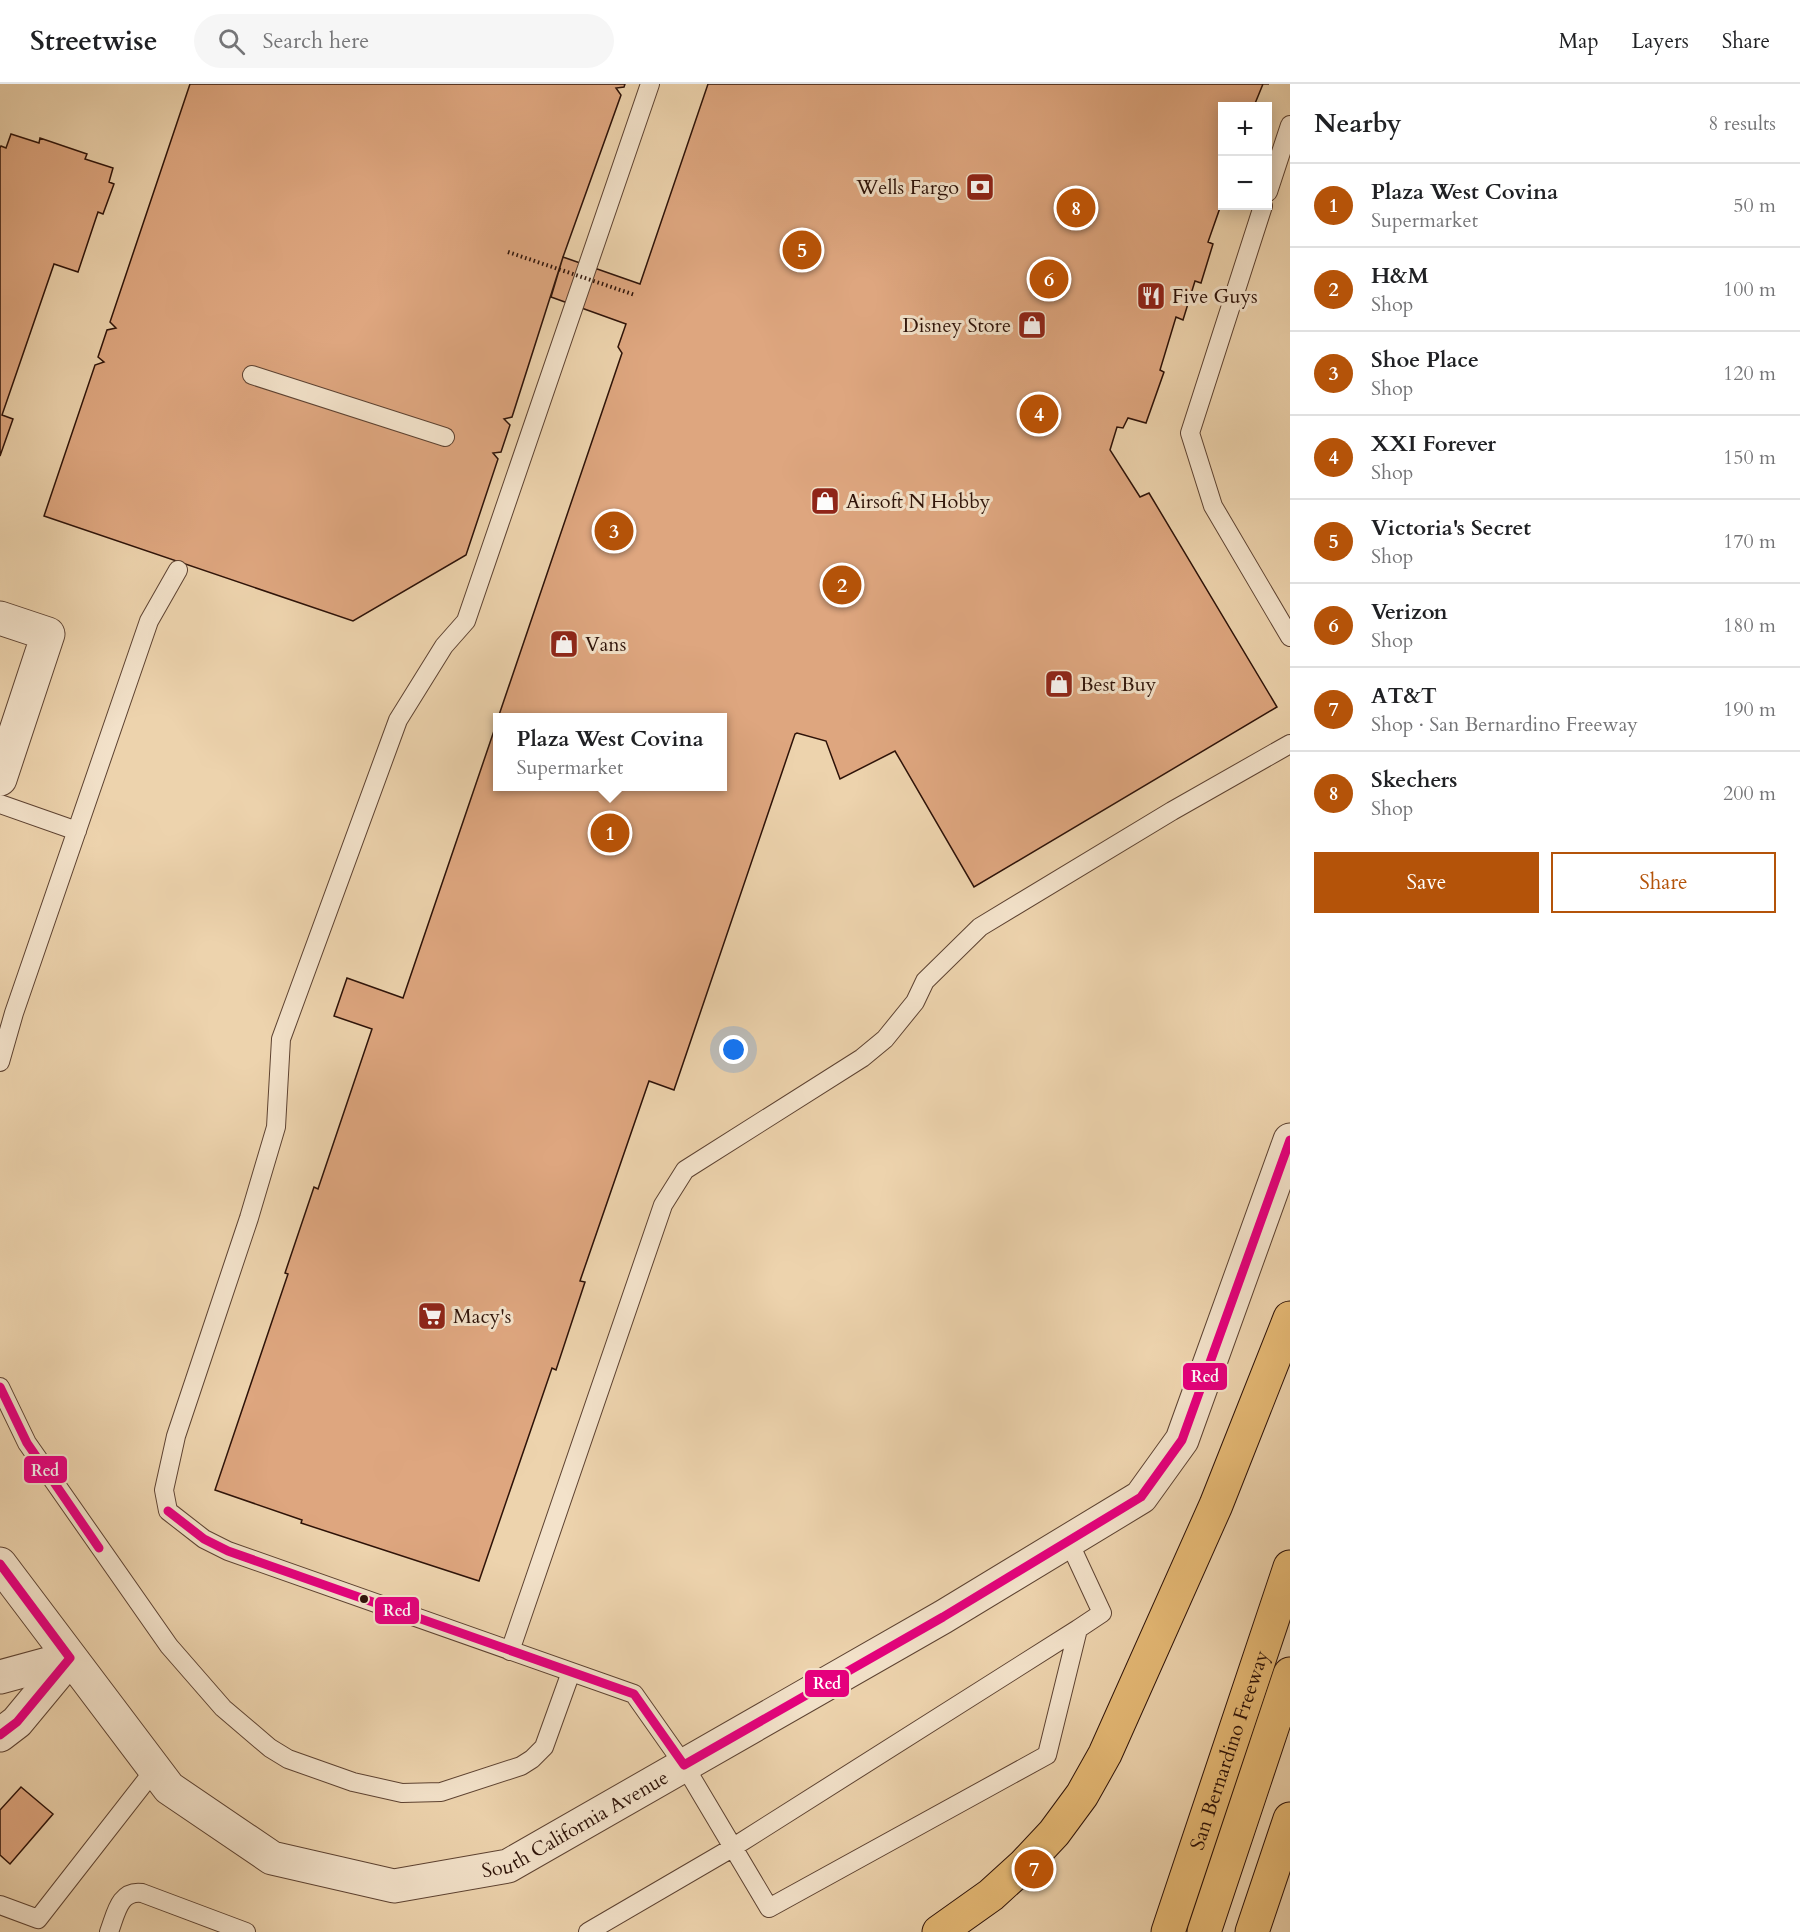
<!DOCTYPE html>
<html lang="en">
<head>
<meta charset="utf-8">
<style>
	body { margin:0; font-family:Cardo,serif; background:#f6f6f6; color:#202124 }
	.controls { position:absolute; right:18px; top:18px; display:grid; overflow:hidden; border-radius:0px; box-shadow:0 3px 15px #0003 }
	.controls button { width:54px; height:54px; display:grid; place-items:center; padding:0; border:0; border-bottom:2px solid #e0e0e0; background:#fff; color:#202124; font:30px sans-serif }
	.you { position:absolute; left:734px; top:966px; width:21px; height:21px; margin:-15px; border:4px solid #fff; border-radius:50%; background:#1a73e8; box-shadow:0 0 0 9px #1a73e833 }
	.badge { display:grid; place-items:center; width:39px; height:39px; border-radius:50%; background:#b45309; color:#fff; font-size:20px; font-weight:700 }
	.pin { position:absolute; translate:-50% -50%; border:3px solid #fff; box-shadow:0 2px 6px #0006 }
	.popup { position:absolute; left:493px; top:629px; width:234px; height:78px; box-sizing:border-box; display:grid; place-content:center; border-radius:0px; background:#fff; filter:drop-shadow(0 2px 4px #0005); font-size:20px; white-space:nowrap; color:#757577 }
	.popup b { font-size:22px; color:#202124 }
	.popup::after { content:''; position:absolute; left:50%; top:100%; margin-left:-12px; border:12px solid transparent; border-top-color:#fff }
	.list { margin:0; padding:0; list-style:none }
	h2 { display:flex; justify-content:space-between; align-items:center; height:78px; margin:0; padding:0 24px; font-size:26px }
	h2 small { font-size:20px; font-weight:400; color:#757577 }
	.list li { display:grid; grid-template-columns:39px 1fr auto; gap:18px; align-items:center; box-sizing:border-box; height:84px; padding:0 24px; border-top:2px solid #e0e0e0 }
	.list b { display:block; font-size:22px; white-space:nowrap }
	.list p { margin:0; font-size:20px; white-space:nowrap; color:#757577 }
	.list em { font-size:20px; font-style:normal; color:#757577 }
	.actions { display:flex; gap:12px; padding:18px 24px }
	.actions a { flex:1; padding:14px 0; border:2px solid #b45309; border-radius:0px; text-align:center; font-size:21px; color:#b45309 }
	.actions .main { background:#b45309; color:#fff }
	.icon { flex:none; width:33px; height:33px; fill:none; stroke:currentColor; stroke-width:2; stroke-linecap:round; stroke-linejoin:round }
	.map { position:relative; flex:none; width:1290px; height:1848px; overflow:hidden }
	header { display:flex; align-items:center; gap:36px; box-sizing:border-box; height:84px; padding:0 30px; background:#fff; border-bottom:2px solid #e0e0e0 }
	header strong { font-size:28px }
	nav { display:flex; gap:33px; margin-inline-start:auto; font-size:21px }
	.search { width:420px; height:54px; background:#f6f6f6; display:flex; align-items:center; gap:15px; box-sizing:border-box; padding:0 21px; border-radius:33px; color:#757577; font-size:22px }
	main { display:flex }
	aside { flex:1; background:#fff }
	.map>svg:first-child { display:block }
</style>
</head>
<body>
<header>
<strong>Streetwise</strong>
<div class="search"><svg class="icon" aria-label="search" viewBox="0 0 24 24"><circle cx="10" cy="10" r="6"/><path d="M15 15l6 6"/></svg>Search here</div>
<nav><a>Map</a><a>Layers</a><a>Share</a></nav>
</header>
<main>
<div class="map">
<svg width="1290" height="1848" viewBox="0 0 1290 1848">
	<rect width="100%" height="100%" fill="#edd3ad"/>
	<filter id="stains"><feTurbulence type="fractalNoise" baseFrequency=".00333" numOctaves="4"/><feColorMatrix values="0 0 0 0 .2 0 0 0 0 .09 0 0 0 0 .02 0 0 0 .5 -.17"/></filter>
	<radialGradient id="worn" r=".72"><stop offset=".6" stop-color="#630" stop-opacity="0"/><stop offset="1" stop-color="#630" stop-opacity=".3"/></radialGradient>
	<path fill="#dea67f" stroke="#2d1208" stroke-width="1.5" d="M190,0H625L624,3L616,4L621,11L563,173L512,333L504,335L510,341L501,368L493,369L498,375L466,471L353,537L44,432L95,281L104,278L98,273L107,246L116,244L110,238Z
		M708,0H1269H1263L1254,22H1222V118L1208,158L1213,160L1201,199L1195,197L1183,236L1176,233L1160,286L1164,288L1146,339L1128,334L1123,344L1117,343L1110,366L1140,413L1149,409L1277,623L974,803L895,667L840,695L826,657L797,649L795,650L674,1006L649,997L580,1197L585,1198L556,1286L552,1284L479,1497L301,1439L302,1436L215,1406L288,1190L285,1189L314,1103L318,1105L372,945L334,932L347,894L403,914L498,635V702H722V634H498L622,269L618,263L626,240L551,213L563,173L640,200Z
		M11,50L39,59L40,54L87,70L85,75L113,84L109,98L114,100L103,130L98,128L78,188L54,180L2,331L13,335L0,372V64L1,62L6,64Z
		M21,1703L53,1730L10,1780L0,1771V1726Z"/>
	<g fill="none" stroke-linecap="round" stroke-linejoin="round">
		<g stroke="#5d4231" stroke-width="20">
			<path id="lane" d="M1268,108L1290,41
				M1263,122L1190,349L1213,422L1290,553
				M252,291L445,353
				M0,720L77,747
				M0,978L14,929L149,537L178,486
				M0,1303L27,1359L169,1562L223,1624L270,1664L288,1675L353,1698L402,1709L441,1708L521,1682L532,1675L544,1663L571,1588
				M1069,1458L1102,1529L1078,1545
				M510,1567L663,1121L685,1086L862,974L885,955L915,918L925,897L980,843L1172,727L1290,660
				M0,1821L38,1835L155,1685
				M109,1848C116,1830 119,1806 142,1809L246,1848
				M588,1848L732,1764L1078,1545L1047,1671L769,1824L684,1681L634,1610L228,1467L204,1455L168,1427L164,1406L176,1352L249,1134L276,1043L281,955L398,636L444,562L466,537L650,0"/>
		</g>
		<g stroke="#5d4231" stroke-width="35">
			<g id="street">
				<path d="M0,534L48,550L0,695"/>
				<path id="s1" d="M0,1480L169,1704L272,1774L394,1802L508,1782L943,1533L1141,1413L1182,1356L1290,1056"/>
				<path d="M0,1593L70,1574"/>
				<path d="M0,1651L17,1638L70,1574"/>
			</g>
		</g>
		<g stroke="#2d1208" stroke-width="35">
			<g id="highway">
				<path d="M939,1848L991,1811L1024,1781L1054,1749L1082,1711L1105,1670L1216,1421L1290,1234"/>
				<path id="s2" d="M1168,1848L1290,1483"/>
				<path d="M1204,1848L1290,1590"/>
				<path d="M1252,1848L1290,1735"/>
			</g>
		</g>
		<use href="#lane" stroke="#f3e2ca" stroke-width="18"/>
		<use href="#street" stroke="#f3e2ca" stroke-width="33"/>
		<use href="#highway" stroke="#e6ba76" stroke-width="33"/>
		<path stroke="#2d1208" stroke-width="4" stroke-dasharray="1.5 3" stroke-linecap="butt" d="M508,168L635,211"/>
		<g stroke="#f3e2ca" stroke-width="14">
			<path id="bus-1" d="M0,1303L27,1359L99,1464
				M168,1427L204,1455L228,1467L634,1610L684,1681L943,1533L1141,1413L1182,1356L1290,1056
				M0,1480L70,1574L17,1638L0,1651"/>
		</g>
		<use href="#bus-1" stroke="#e5007d" stroke-width="9"/>
	</g>
	<defs>
		<g id="bank-square" transform="scale(1.5)"><rect x="-9" y="-9" width="18" height="18" rx="4" fill="#8f2418" stroke="#f3e2ca"/><path d="M-6-4H6V4H-6ZM0-2.3a2.3 2.3 0 1 0 0 4.6a2.3 2.3 0 1 0 0-4.6Z" fill="#fff"/></g>
		<g id="restaurant-square" transform="scale(1.5)"><rect x="-9" y="-9" width="18" height="18" rx="4" fill="#8f2418" stroke="#f3e2ca"/><path d="M-5-6h1v4h1v-4h1v4h1v-4h1v5L-1.5 .5V6h-2V.5L-5-1ZM5-6V6H3V1.5H1.5Q1.5-4 5-6Z" fill="#fff"/></g>
		<g id="shop-square" transform="scale(1.5)"><rect x="-9" y="-9" width="18" height="18" rx="4" fill="#8f2418" stroke="#f3e2ca"/><path d="M-5-2.5h2.3a2.7 3.5 0 0 1 5.4 0H5L5.5 6h-11ZM-1.5-2.5h3a1.5 2.3 0 0 0-3 0Z" fill="#fff"/></g>
		<g id="supermarket-square" transform="scale(1.5)"><rect x="-9" y="-9" width="18" height="18" rx="4" fill="#8f2418" stroke="#f3e2ca"/><path d="M-6-5.5h2.5l.6 2H6L4.5 2H-2.5L-4.4-4H-6ZM-1.5 3.2a1.3 1.3 0 1 0 .1 0ZM3 3.2a1.3 1.3 0 1 0 .1 0Z" fill="#fff"/></g>
	</defs>
	<g fill-rule="evenodd">
		<use href="#bank-square" x="980" y="103"/>
		<use href="#restaurant-square" x="1151" y="212"/>
		<use href="#shop-square" x="1032" y="241"/>
		<use href="#shop-square" x="825" y="417"/>
		<use href="#shop-square" x="564" y="560"/>
		<use href="#shop-square" x="1059" y="600"/>
		<use href="#supermarket-square" x="432" y="1232"/>
	</g>
	<circle fill="#2d1208" stroke="#f3e2ca" stroke-width="2" cx="364" cy="1515" r="5"/>
	<g text-anchor="middle" stroke-width="6" stroke-linejoin="round" paint-order="stroke">
		<g font-size="20" fill="#2d1208" stroke="#f3e2ca" text-anchor="start">
			<text x="959" y="110" text-anchor="end">Wells Fargo</text>
			<text x="1172" y="219">Five Guys</text>
			<text x="1011" y="248" text-anchor="end">Disney Store</text>
			<text x="846" y="424">Airsoft N Hobby</text>
			<text x="585" y="567">Vans</text>
			<text x="1080" y="607">Best Buy</text>
			<text x="453" y="1239">Macy's</text>
		</g>
		<g font-size="20" fill="#2d1208" stroke="#f3e2ca">
			<text dy="7" stroke="none"><textPath href="#s2" startOffset="192">San Bernardino Freeway</textPath></text>
			<text dy="7" stroke="none"><textPath href="#s1" startOffset="724">South California Avenue</textPath></text>
		</g>
	</g>
	<g stroke="#f3e2ca" stroke-width="2">
		<rect x="1182" y="1278" width="46" height="29" rx="6" fill="#e5007d"/>
		<rect x="23" y="1371" width="45" height="29" rx="6" fill="#e5007d"/>
		<rect x="374" y="1512" width="46" height="29" rx="6" fill="#e5007d"/>
		<rect x="804" y="1585" width="46" height="29" rx="6" fill="#e5007d"/>
	</g>
	<g font-size="16" text-anchor="middle" font-weight="bold" fill="#fff">
		<text x="1205" y="1298">Red</text>
		<text x="45" y="1392">Red</text>
		<text x="397" y="1532">Red</text>
		<text x="827" y="1605">Red</text>
	</g>
	<rect width="100%" height="100%" filter="url(#stains)"/>
	<rect width="100%" height="100%" fill="url(#worn)"/>
</svg>
<div class="controls">
<button>+</button>
<button>−</button>
</div>
<div class="you"></div>
<div class="pin badge" style="left:610px;top:749px">1</div>
<div class="popup"><b>Plaza West Covina</b>Supermarket</div>
<div class="pin badge" style="left:842px;top:501px">2</div>
<div class="pin badge" style="left:614px;top:447px">3</div>
<div class="pin badge" style="left:1039px;top:330px">4</div>
<div class="pin badge" style="left:802px;top:166px">5</div>
<div class="pin badge" style="left:1049px;top:195px">6</div>
<div class="pin badge" style="left:1034px;top:1785px">7</div>
<div class="pin badge" style="left:1076px;top:124px">8</div>
</div>
<aside>
<h2>Nearby<small>8 results</small></h2>
<ul class="list">
<li><span class="badge">1</span><div><b>Plaza West Covina</b><p>Supermarket</p></div><em>50 m</em></li>
<li><span class="badge">2</span><div><b>H&amp;M</b><p>Shop</p></div><em>100 m</em></li>
<li><span class="badge">3</span><div><b>Shoe Place</b><p>Shop</p></div><em>120 m</em></li>
<li><span class="badge">4</span><div><b>XXI Forever</b><p>Shop</p></div><em>150 m</em></li>
<li><span class="badge">5</span><div><b>Victoria's Secret</b><p>Shop</p></div><em>170 m</em></li>
<li><span class="badge">6</span><div><b>Verizon</b><p>Shop</p></div><em>180 m</em></li>
<li><span class="badge">7</span><div><b>AT&amp;T</b><p>Shop · San Bernardino Freeway</p></div><em>190 m</em></li>
<li><span class="badge">8</span><div><b>Skechers</b><p>Shop</p></div><em>200 m</em></li>
</ul>
<div class="actions"><a class="main">Save</a><a>Share</a></div>
</aside>
</main>
</body>
</html>
